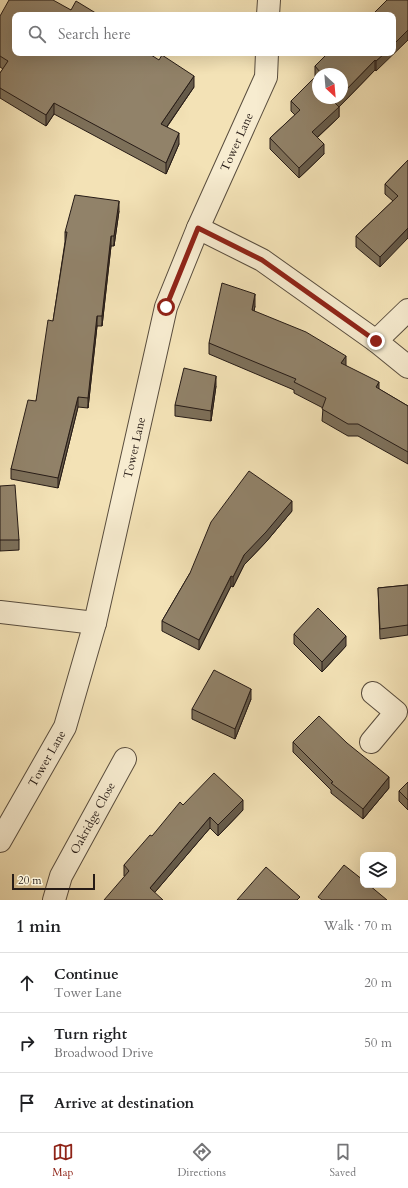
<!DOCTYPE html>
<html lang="en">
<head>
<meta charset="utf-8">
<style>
	body { margin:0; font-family:Cardo,serif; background:#f2f2f2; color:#202124 }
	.controls { position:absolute; right:12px; bottom:12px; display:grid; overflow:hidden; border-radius:8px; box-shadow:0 4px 16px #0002 }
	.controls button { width:36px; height:36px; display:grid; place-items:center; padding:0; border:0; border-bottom:1px solid #e0e0e0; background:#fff; color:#202124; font:20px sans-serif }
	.compass { position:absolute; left:312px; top:68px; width:36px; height:36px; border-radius:50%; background:#fff; box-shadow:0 4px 16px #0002; rotate:154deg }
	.scale { position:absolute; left:12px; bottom:10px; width:83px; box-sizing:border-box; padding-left:4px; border:2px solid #261b16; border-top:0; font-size:11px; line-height:14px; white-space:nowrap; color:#261b16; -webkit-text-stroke:3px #f7ecd0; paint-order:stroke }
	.stop { position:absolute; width:12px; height:12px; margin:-9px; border:3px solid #8f2418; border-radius:50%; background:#fff }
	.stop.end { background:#8f2418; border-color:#fff; box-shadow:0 1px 4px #0008 }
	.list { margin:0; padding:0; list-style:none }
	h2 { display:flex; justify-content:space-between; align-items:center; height:52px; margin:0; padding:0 16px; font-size:17px }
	h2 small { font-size:13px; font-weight:400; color:#757577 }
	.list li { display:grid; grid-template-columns:26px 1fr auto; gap:12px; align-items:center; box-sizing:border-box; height:60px; padding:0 16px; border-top:1px solid #e0e0e0 }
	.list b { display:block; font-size:15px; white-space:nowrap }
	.list p { margin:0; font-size:13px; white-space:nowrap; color:#757577 }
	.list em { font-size:13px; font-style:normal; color:#757577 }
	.icon { flex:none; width:22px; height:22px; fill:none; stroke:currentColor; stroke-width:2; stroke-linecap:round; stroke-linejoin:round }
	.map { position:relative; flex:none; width:408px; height:900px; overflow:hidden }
	.search { position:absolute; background:#fff; box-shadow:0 4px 16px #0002; left:12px; right:12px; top:12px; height:44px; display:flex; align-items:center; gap:10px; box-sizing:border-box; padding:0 14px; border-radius:8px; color:#757577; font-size:15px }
	.sheet { height:232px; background:#fff }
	nav { display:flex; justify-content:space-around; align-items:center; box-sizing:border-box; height:56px; border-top:1px solid #e0e0e0; background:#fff; font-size:11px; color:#757577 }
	nav a { display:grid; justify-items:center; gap:2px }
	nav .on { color:#8f2418 }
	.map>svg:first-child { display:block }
</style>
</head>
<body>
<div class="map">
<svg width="408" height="900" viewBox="0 0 408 900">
	<rect width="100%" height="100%" fill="#f3e2b6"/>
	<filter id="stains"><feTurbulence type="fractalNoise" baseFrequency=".005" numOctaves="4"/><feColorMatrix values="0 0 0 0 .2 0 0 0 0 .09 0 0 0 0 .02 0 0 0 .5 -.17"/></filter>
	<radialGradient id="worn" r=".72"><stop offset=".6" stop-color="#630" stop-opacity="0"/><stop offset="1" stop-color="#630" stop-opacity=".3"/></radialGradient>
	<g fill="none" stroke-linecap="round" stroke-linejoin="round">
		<g stroke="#594d3e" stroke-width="24">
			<g id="street">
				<path d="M268,15L269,0"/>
				<path d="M198,228L262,260L376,341L408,367"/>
				<path d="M376,341L408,310"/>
				<path d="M0,612L95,623"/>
				<path d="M371,742L396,712L373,693"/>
				<path id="s1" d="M0,841L65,727L95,623L166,307L198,228L266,77L267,53"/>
				<path id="s2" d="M54,900L61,876L125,759"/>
			</g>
		</g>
		<use href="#street" stroke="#f7ecd0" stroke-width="22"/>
	</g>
	<path fill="#7d705a" stroke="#261b16" d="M387,0L376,71L375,70L339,107V117L317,138L324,154L299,178L270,149V138L295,115L291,111V101L315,77V66L372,15Z
		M71,10L99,15H15L194,87L167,127L179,144L166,174L54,114L46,126L0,98V73L3,69L0,67V16Z
		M408,160L380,267L356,247V236L393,201L385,194V184Z
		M119,211L114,246H111L102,326H97L88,408L78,407L58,488L11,479V469L36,401L53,321L65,242V232Z
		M255,306L254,311L346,366L379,389L408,406V464L358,436H348L322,421L323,408L294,393V390L209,354V343Z
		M216,386L211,421L175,416V405Z
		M0,486L19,540V550L0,551Z
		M292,511L266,542L244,565L233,587L231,586L199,650L162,631V621L190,573Z
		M408,585V635L380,639L378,588Z
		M294,634L346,646L322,672L294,644Z
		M251,699L235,739L192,719V709Z
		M293,742L389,788L363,819L331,793V790L293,752Z
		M408,782V810L399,801V791Z
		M183,805L243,810L218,836L210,828L155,892L124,876V865Z"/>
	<path fill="#665b4a" stroke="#261b16" d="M408,30V40L376,71V61L385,53H393V45Z
		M375,60V70L339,107V117L312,142V132L334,102L338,98H342V94Z
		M194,76V87L161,135V124Z
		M54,103V114L46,126V115Z
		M179,133V144L166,174V163Z
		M324,144V154L299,178V168Z
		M119,201V211L114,246V236Z
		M408,228V238L380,267V257Z
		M111,236V246L102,326V316Z
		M255,294V306L252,321V310Z
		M97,316V326L88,408V398Z
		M346,356V367L341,363Z
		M216,376V386L211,421V411Z
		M379,382V394L376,387Z
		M78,397V407L58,488V478Z
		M292,501V511L266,542L244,565L233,587V577L244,555Z
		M231,576V586L199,650V640Z
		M346,636V646L322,672V662Z
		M251,689V699L235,739V729Z
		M389,777V788L363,819V809Z
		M243,800V810L218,836V825Z
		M210,817V828L150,898V888Z"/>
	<path fill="#918269" stroke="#261b16" d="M9,0H53L71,10L76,1L99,15H15V53H148L159,60L162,55L194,76L161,124L179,133L166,163L54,103L46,115L0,88V73L8,61L0,56V16Z
		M387,0H408V30L393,45V15H367L370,12L372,15Z
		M328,53H385L376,61L375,60L342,94V74H318L320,72L315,66Z
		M318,74V98H338L334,102L339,107L312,132L324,144L299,168L270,138L300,110L291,101Z
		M408,160V228L380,257L356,236L398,196L385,184Z
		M75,195L119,201L114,236H111L102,316H97L88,398L78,397L58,478L11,469L28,400L36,401L48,320L53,321L67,232H65Z
		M222,283L255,294L252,310L306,332L346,356L341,363L379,382L376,387L408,406V452L358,424H348L322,409L326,398L294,382L296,379L209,343Z
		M184,368L216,376L211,411L175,405Z
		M249,471L292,501L266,532L244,555L233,577L231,576L199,640L162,621L190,573L211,522Z
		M15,485L19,540H0V486Z
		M408,585V625L380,629L378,588Z
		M318,608L346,636L322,662L294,634Z
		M214,670L251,689L235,729L192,709Z
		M319,716L347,743L389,777L363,809L331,783L333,782L293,742Z
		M214,773L243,800L218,825L210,817L150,888L163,900H104L129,871L124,865L150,835L152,836L180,802L183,805Z
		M408,782V800L399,791Z
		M344,865L363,880V885H369L387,900H322L318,897Z
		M266,867L300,897L297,900H237Z"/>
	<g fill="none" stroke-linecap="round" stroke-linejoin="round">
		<path stroke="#8f2418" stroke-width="5" d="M166,307L198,228L262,260L376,341"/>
	</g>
	<g text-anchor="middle" stroke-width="3.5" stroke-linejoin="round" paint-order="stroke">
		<g font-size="12" fill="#261b16" stroke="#f7ecd0">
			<text dy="4" stroke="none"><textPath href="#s1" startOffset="743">Tower Lane</textPath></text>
			<text dy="4" stroke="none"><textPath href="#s1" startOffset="419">Tower Lane</textPath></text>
			<text dy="4" stroke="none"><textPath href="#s1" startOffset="95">Tower Lane</textPath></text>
			<text dy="4" stroke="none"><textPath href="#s2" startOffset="91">Oakridge Close</textPath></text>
		</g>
	</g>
	<rect width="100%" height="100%" filter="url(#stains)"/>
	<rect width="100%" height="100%" fill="url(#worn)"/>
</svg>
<div class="controls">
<button><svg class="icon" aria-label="layers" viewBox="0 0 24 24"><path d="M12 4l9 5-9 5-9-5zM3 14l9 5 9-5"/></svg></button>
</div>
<svg class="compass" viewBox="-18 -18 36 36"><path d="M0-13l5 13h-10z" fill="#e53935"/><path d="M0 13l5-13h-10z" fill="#757577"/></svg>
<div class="scale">20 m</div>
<div class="stop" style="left:166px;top:307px"></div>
<div class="stop end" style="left:376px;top:341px"></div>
<div class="search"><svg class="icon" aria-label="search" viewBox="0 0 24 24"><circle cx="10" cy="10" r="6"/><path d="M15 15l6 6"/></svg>Search here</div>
</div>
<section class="sheet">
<h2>1 min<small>Walk · 70 m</small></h2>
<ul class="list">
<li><svg class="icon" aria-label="ahead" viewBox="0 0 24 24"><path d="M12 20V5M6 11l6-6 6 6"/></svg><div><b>Continue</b><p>Tower Lane</p></div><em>20 m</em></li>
<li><svg class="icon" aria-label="right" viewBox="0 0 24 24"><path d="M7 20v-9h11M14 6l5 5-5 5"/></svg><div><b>Turn right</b><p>Broadwood Drive</p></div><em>50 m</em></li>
<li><svg class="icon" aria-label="arrive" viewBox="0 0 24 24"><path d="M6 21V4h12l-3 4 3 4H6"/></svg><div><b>Arrive at destination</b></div></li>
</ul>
</section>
<nav>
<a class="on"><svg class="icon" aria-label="map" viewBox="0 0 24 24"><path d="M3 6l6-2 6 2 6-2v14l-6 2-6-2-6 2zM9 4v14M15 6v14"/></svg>Map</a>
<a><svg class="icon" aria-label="directions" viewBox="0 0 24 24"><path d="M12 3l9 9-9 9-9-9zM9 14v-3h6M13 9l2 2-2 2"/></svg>Directions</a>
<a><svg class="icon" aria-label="saved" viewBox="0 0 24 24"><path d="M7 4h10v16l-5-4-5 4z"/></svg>Saved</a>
</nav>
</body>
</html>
